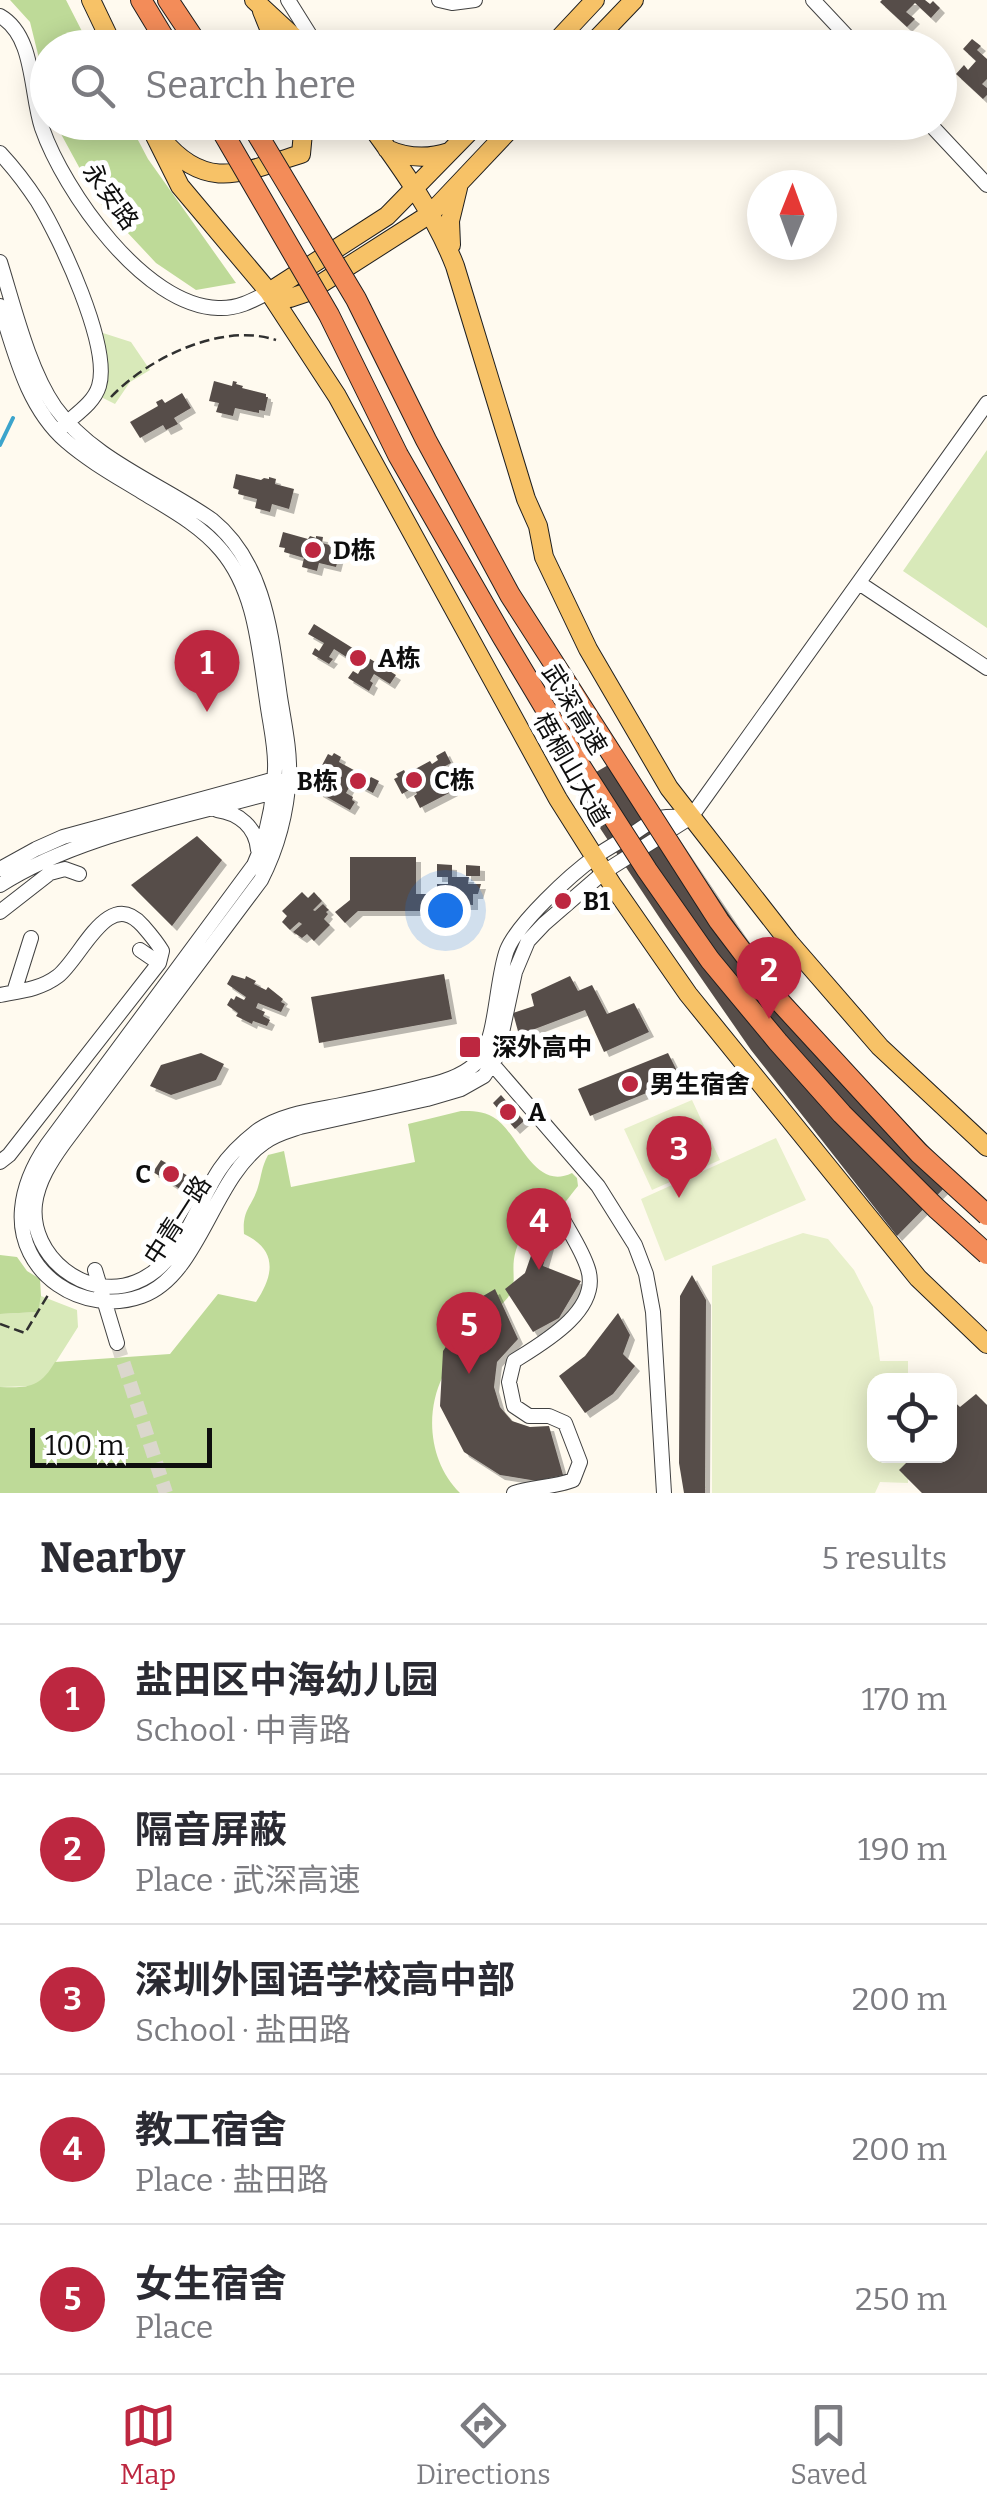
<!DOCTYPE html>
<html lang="en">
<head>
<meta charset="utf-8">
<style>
	body { margin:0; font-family:Bitter,"Noto Sans SC",serif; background:#f7f7f7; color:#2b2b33 }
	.controls { position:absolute; right:30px; bottom:30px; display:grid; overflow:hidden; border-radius:20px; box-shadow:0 5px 25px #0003 }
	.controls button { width:90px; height:90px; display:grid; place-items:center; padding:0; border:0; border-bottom:2px solid #e1e1e2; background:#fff; color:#2b2b33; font:50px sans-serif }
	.compass { position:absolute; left:747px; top:170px; width:90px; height:90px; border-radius:50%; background:#fff; box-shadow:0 5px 25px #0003; rotate:1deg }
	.scale { position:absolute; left:30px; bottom:25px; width:182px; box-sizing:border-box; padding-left:10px; border:5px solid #0e0e0e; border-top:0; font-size:28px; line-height:35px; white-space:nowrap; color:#0e0e0e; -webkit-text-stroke:8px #fff; paint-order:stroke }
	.you { position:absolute; left:445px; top:910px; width:35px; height:35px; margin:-25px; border:8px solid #fff; border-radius:50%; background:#1a73e8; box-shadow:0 0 0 15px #1a73e833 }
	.badge { display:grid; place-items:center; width:65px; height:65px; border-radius:50%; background:#bd2740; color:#fff; font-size:32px; font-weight:700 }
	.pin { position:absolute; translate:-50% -82px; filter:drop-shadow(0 2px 5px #0008) }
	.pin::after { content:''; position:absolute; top:52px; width:35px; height:30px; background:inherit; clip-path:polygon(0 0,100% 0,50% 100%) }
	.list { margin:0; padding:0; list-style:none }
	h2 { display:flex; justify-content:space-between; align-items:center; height:130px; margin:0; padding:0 40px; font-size:42px }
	h2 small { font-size:32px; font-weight:400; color:#7c7c81 }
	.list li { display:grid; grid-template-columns:65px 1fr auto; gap:30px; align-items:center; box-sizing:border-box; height:150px; padding:0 40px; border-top:2px solid #e1e1e2 }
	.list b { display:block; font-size:38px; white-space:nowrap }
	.list p { margin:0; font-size:32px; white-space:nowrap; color:#7c7c81 }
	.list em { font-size:32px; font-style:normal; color:#7c7c81 }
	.icon { flex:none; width:55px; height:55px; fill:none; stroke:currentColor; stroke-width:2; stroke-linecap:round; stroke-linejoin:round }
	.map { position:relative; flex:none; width:987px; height:1493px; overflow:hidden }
	.search { position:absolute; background:#fff; box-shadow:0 5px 25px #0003; left:30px; right:30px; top:30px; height:110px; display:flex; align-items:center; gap:25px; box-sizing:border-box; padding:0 35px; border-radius:55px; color:#7c7c81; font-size:38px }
	.sheet { height:880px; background:#fff }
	nav { display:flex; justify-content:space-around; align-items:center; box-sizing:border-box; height:140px; border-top:2px solid #e1e1e2; background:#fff; font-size:28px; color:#7c7c81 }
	nav a { display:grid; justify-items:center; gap:5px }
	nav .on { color:#bd2740 }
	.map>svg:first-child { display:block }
</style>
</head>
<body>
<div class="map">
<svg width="987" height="1493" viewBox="0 0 987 1493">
	<defs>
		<filter id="shadow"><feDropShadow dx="5" dy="5" stdDeviation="0" flood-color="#0004"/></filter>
	</defs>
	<rect width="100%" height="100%" fill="#fffaef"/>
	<path fill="#d8e9b9" d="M103,333L131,342L150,370L130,382L115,404L97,395Z
		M987,450V628L903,571Z
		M41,1296L77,1310L78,1327L47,1376L33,1386L0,1387V1314L37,1312Z"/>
	<path fill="#beda98" d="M10,0H66L90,47L48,48L47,91L30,22Z
		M55,123H129L148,159L236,283L196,290L156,263L97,200Z
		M461,1111C472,1111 483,1111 493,1117C519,1132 533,1192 572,1173L577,1178L578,1186C570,1195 561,1210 550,1217C534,1228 524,1227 516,1250C508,1276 524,1287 497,1308C481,1328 454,1355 443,1376C424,1414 430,1464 460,1493H0V1387C28,1388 40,1388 55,1362L170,1354L218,1294L256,1302C274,1275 278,1250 244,1234C242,1209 252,1207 258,1187C262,1174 261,1169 268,1155L284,1151L291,1187L415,1162L408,1124Z
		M0,1255L17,1257L27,1271L40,1279L41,1296L38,1312L0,1314Z"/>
	<path fill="#e8f0cb" d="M692,1100L720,1160L652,1190L624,1129Z
		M776,1138L806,1200L665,1261L641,1199Z
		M803,1233L828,1239L854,1270L873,1307L880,1361H908V1380H874V1456H908V1483L880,1482L875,1493H712V1266Z"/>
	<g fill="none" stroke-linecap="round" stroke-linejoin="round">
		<path stroke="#3ca4cc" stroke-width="4" d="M0,445L13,418"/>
	</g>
	<path fill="#574e4a" filter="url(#shadow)" d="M882,0H925L930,4L933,1L940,8L931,18L915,3L906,12L915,19L907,27L880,2Z
		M972,39L981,46L977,50L987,59V79L982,84L987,88V95L983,99L956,74L964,65L968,70L976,61L963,49Z
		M214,381L232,386L233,381L237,382L236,384L243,386L242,388L266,394V397H268L265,411L259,410V413L235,408L233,416L216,412L219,403L209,401Z
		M182,393L191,408L174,418L178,424L166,430L163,425L140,438L130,422L158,406L156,402L162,399L165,403Z
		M236,474L261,480L264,478L269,479V477L276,479L275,484L294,489L289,509L272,504L270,512L255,508L257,499L238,494L239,490L233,488Z
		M283,532L308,539L310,536L316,538V536L323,537L322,543L341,548L336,567L319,563L317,571L302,567L304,558L284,552L285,548L279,547Z
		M314,624L396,675L390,684L374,674L370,681L373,683L369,691L348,678L353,671L358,674L362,667L334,649L329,657L333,659L329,664L312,654L315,648L319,651L324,643L308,634Z
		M445,751L451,763L434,772L436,776L432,778L436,786L444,782L445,785L449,783L453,791L420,808L414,796L417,794L415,790L422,787L420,784L402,794L394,779L398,777L396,774L404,770L406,774L430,761L432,764L438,760L436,756Z
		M334,753L341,757L339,762L363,775L362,778L368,781L371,777L379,781L373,793L356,784L353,788L350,786L346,793L353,797L352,800L355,802L350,810L318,792L324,780L328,782L330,778L337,782L338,779L320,769L328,754L332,756Z
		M622,757L779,988L956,1176L897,1236L751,1050L665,926L572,786Z
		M197,836L222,860L172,926L131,885Z
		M350,857H416V894H434V911H358L345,923L335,912L350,900Z
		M437,864L452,865V877H469L468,884H481L478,894H473V905H462V895H456L459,905H447V894H440V891H437V884H448V877H437Z
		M466,865L480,866V876H466Z
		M302,892L308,898L314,892L322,901L313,910L315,911L323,904L329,910L326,912L328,914L324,919L330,925L314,941L307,934L302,938L293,932L302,924L299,922L290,930L282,922L287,916L282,911Z
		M444,974L452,1019L319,1043L311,997Z
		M232,975L245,979L246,976L256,981L254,984L266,990L268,987L283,999L281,1002L285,1004L281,1012L258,1003L256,1008L265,1012L263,1016L270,1020L267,1026L253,1021L252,1024L236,1016L238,1013L227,1005L231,998L234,1000L236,996L244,1000L246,997L227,984Z
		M570,976L578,991L592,985L607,1014L634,1003L649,1032L604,1052L585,1010L519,1035L513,1013L534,1006L531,994Z
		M201,1053L224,1064L216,1080L171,1095L150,1086L161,1065Z
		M668,1053L681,1079L590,1116L578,1089Z
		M501,1095L524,1121L515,1129L493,1103Z
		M161,1160L188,1176L180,1189L153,1172Z
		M544,1214L550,1241L543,1266L581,1281L559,1318L533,1332L505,1289L525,1273L534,1247L530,1219Z
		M692,1275L706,1300L705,1493H684L679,1463L680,1296Z
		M495,1289L518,1339L497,1362L494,1387L500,1407L512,1421L530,1427L549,1426L563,1475L537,1481L500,1475L464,1452L440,1406L443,1351L478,1299Z
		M618,1313L630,1335L623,1354L635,1366L613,1394L585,1413L559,1376L585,1356Z
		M976,1394L987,1405V1493H922L899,1470L913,1456H950V1398L960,1407Z"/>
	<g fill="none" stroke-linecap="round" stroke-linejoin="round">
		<path stroke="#dbd7cd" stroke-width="14" stroke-dasharray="14 7" stroke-linecap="butt" d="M117,1343L166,1493"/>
		<g stroke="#414141" stroke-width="16">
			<path id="minor" d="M288,0L318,48
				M439,0L452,3L475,0
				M813,0L858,48
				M0,16C35,36 30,92 42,128C64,191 144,306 218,308C237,309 252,301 269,292
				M928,122L987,185
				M0,153C14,168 27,185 38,202C60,238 111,346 99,386C94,403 76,414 63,426
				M0,262C14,307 29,370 55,407C93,460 161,484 212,520C265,563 271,634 280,697C284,723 290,749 289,775C287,811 278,847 261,880L64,1143C51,1161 38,1181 35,1204C29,1256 86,1302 136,1282C182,1264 195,1206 220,1169C230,1154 243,1142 257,1131C280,1115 309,1111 336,1106C366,1100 396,1094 425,1086C444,1082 466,1075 479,1060C497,1038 496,979 507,950C518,923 570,875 595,857C607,848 621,841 634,833C642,828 651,820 660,818C669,816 681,817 690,817
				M0,306C15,353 27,407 66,441C89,461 116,476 142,492C170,509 200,525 221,550C256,591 259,650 267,701C270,724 276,747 275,769C274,802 267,836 254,865L47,1145C34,1164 24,1186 22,1209C16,1274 84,1317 142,1296C200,1275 212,1178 265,1142C276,1134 288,1131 300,1127L427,1099L461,1089L484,1076L497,1056L515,972L528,941L544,924L604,872L691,817L987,403
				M859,583L987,668
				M217,810C239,813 256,827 258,850
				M0,869L36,849L63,837L275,779L283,781
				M0,885C80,834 183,818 273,792L280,788
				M0,912L50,873L65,869L79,874
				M140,950L159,963
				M14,992L31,938
				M0,995C21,991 41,989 58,976C82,957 108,886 143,926C150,934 157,942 162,951L159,963L9,1155L0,1162
				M488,1059L598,1186L635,1245L646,1274L653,1312L664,1493
				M95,1270L117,1343
				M514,1493C534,1486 552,1488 573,1480L580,1462L565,1423L549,1416H529L514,1406L509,1382L514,1361C543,1343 601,1310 588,1269C582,1249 568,1230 559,1212"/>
		</g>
		<g stroke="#1f1f1f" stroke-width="20">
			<path id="major" d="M91,0L114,48
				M254,0L306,48
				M262,11L277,48
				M550,48L595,0
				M588,48L634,0
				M148,122L180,186L269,292L337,396L558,799L613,886L688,994L918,1278L987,1344
				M368,122C401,167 435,214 455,266L526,499L538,526L544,557L588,649L669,788L789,942L880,1047L987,1147
				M162,139C207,194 245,171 301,154L304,122
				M387,149C407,158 428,159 449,152
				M451,245L450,221L458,188
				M269,292L290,298L308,292L430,214L517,122
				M269,292L387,216L479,122"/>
		</g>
		<g stroke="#1f1f1f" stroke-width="22">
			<path id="highway" d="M141,0L170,48
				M168,0L200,48"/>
		</g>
		<path stroke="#303030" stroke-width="2.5" stroke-dasharray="10 5" stroke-linecap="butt" d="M111,397C148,358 222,322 276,340
			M0,1324L25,1333L48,1295L50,1296"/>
		<use href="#minor" stroke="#fff" stroke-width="14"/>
		<use href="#major" stroke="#f7c267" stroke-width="18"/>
		<use href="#highway" stroke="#f38c59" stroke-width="20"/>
		<g stroke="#1f1f1f" stroke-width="22" stroke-linecap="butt">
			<path id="highway-bridge" d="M250,122L356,299L426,440L510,595L719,921L781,1003L919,1153L987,1215
				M218,124L329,315L398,455L502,636L572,753L647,870L710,960L778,1042L842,1114L936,1208L987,1254"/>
		</g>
		<use href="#highway-bridge" stroke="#f38c59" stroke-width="20"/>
	</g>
	<g fill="#bd2740" stroke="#fff" stroke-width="4">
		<circle cx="313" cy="550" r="10"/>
		<circle cx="358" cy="658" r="10"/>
		<circle cx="414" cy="780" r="10"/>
		<circle cx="358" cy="781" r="10"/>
		<circle cx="563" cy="901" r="10"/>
		<rect x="458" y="1035" width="24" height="24" rx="5"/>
		<circle cx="630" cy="1084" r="10"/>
		<circle cx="508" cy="1112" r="10"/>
		<circle cx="171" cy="1174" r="10"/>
	</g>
	<g text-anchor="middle" stroke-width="10" stroke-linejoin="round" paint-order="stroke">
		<g font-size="25" fill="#0e0e0e" stroke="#fff">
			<text transform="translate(111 196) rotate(54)" y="9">永安路</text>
			<text transform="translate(575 709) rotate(59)" y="9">武深高速</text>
			<text transform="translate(572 769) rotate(60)" y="9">梧桐山大道</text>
			<text transform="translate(177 1220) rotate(-57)" y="9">中青一路</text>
		</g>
		<g font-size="25" font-weight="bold" fill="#0e0e0e" stroke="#fff" text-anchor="start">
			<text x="333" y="559">D栋</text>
			<text x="378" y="667">A栋</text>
			<text x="434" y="789">C栋</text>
			<text x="338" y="790" text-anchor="end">B栋</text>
			<text x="583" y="910">B1</text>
			<text x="492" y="1056">深外高中</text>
			<text x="650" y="1093">男生宿舍</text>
			<text x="528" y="1121">A</text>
			<text x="151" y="1183" text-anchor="end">C</text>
		</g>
	</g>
</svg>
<div class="controls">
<button><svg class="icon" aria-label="locate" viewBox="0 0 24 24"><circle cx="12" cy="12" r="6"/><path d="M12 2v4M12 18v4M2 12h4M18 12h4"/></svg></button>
</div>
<svg class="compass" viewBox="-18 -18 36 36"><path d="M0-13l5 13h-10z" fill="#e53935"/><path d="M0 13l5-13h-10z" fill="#7c7c81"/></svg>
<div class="scale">100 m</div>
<div class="you"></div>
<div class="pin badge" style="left:207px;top:712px">1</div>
<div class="pin badge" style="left:769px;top:1019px">2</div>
<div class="pin badge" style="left:679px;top:1198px">3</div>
<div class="pin badge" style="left:539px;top:1270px">4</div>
<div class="pin badge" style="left:469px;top:1374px">5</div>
<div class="search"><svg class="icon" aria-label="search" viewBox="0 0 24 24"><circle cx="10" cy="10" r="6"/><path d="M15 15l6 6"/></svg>Search here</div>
</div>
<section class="sheet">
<h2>Nearby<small>5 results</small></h2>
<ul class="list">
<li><span class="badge">1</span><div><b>盐田区中海幼儿园</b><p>School · 中青路</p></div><em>170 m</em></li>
<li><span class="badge">2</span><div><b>隔音屏蔽</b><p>Place · 武深高速</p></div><em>190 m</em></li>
<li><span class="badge">3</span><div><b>深圳外国语学校高中部</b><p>School · 盐田路</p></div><em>200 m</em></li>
<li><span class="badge">4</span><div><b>教工宿舍</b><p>Place · 盐田路</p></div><em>200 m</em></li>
<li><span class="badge">5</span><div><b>女生宿舍</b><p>Place</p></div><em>250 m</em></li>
</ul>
</section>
<nav>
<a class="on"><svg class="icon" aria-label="map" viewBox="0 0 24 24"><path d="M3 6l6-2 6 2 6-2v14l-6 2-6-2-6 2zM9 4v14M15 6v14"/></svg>Map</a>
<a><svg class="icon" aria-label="directions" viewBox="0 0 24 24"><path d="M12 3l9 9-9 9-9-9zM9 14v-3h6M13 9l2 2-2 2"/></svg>Directions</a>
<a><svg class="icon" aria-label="saved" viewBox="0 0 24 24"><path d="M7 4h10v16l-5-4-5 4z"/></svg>Saved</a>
</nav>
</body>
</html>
